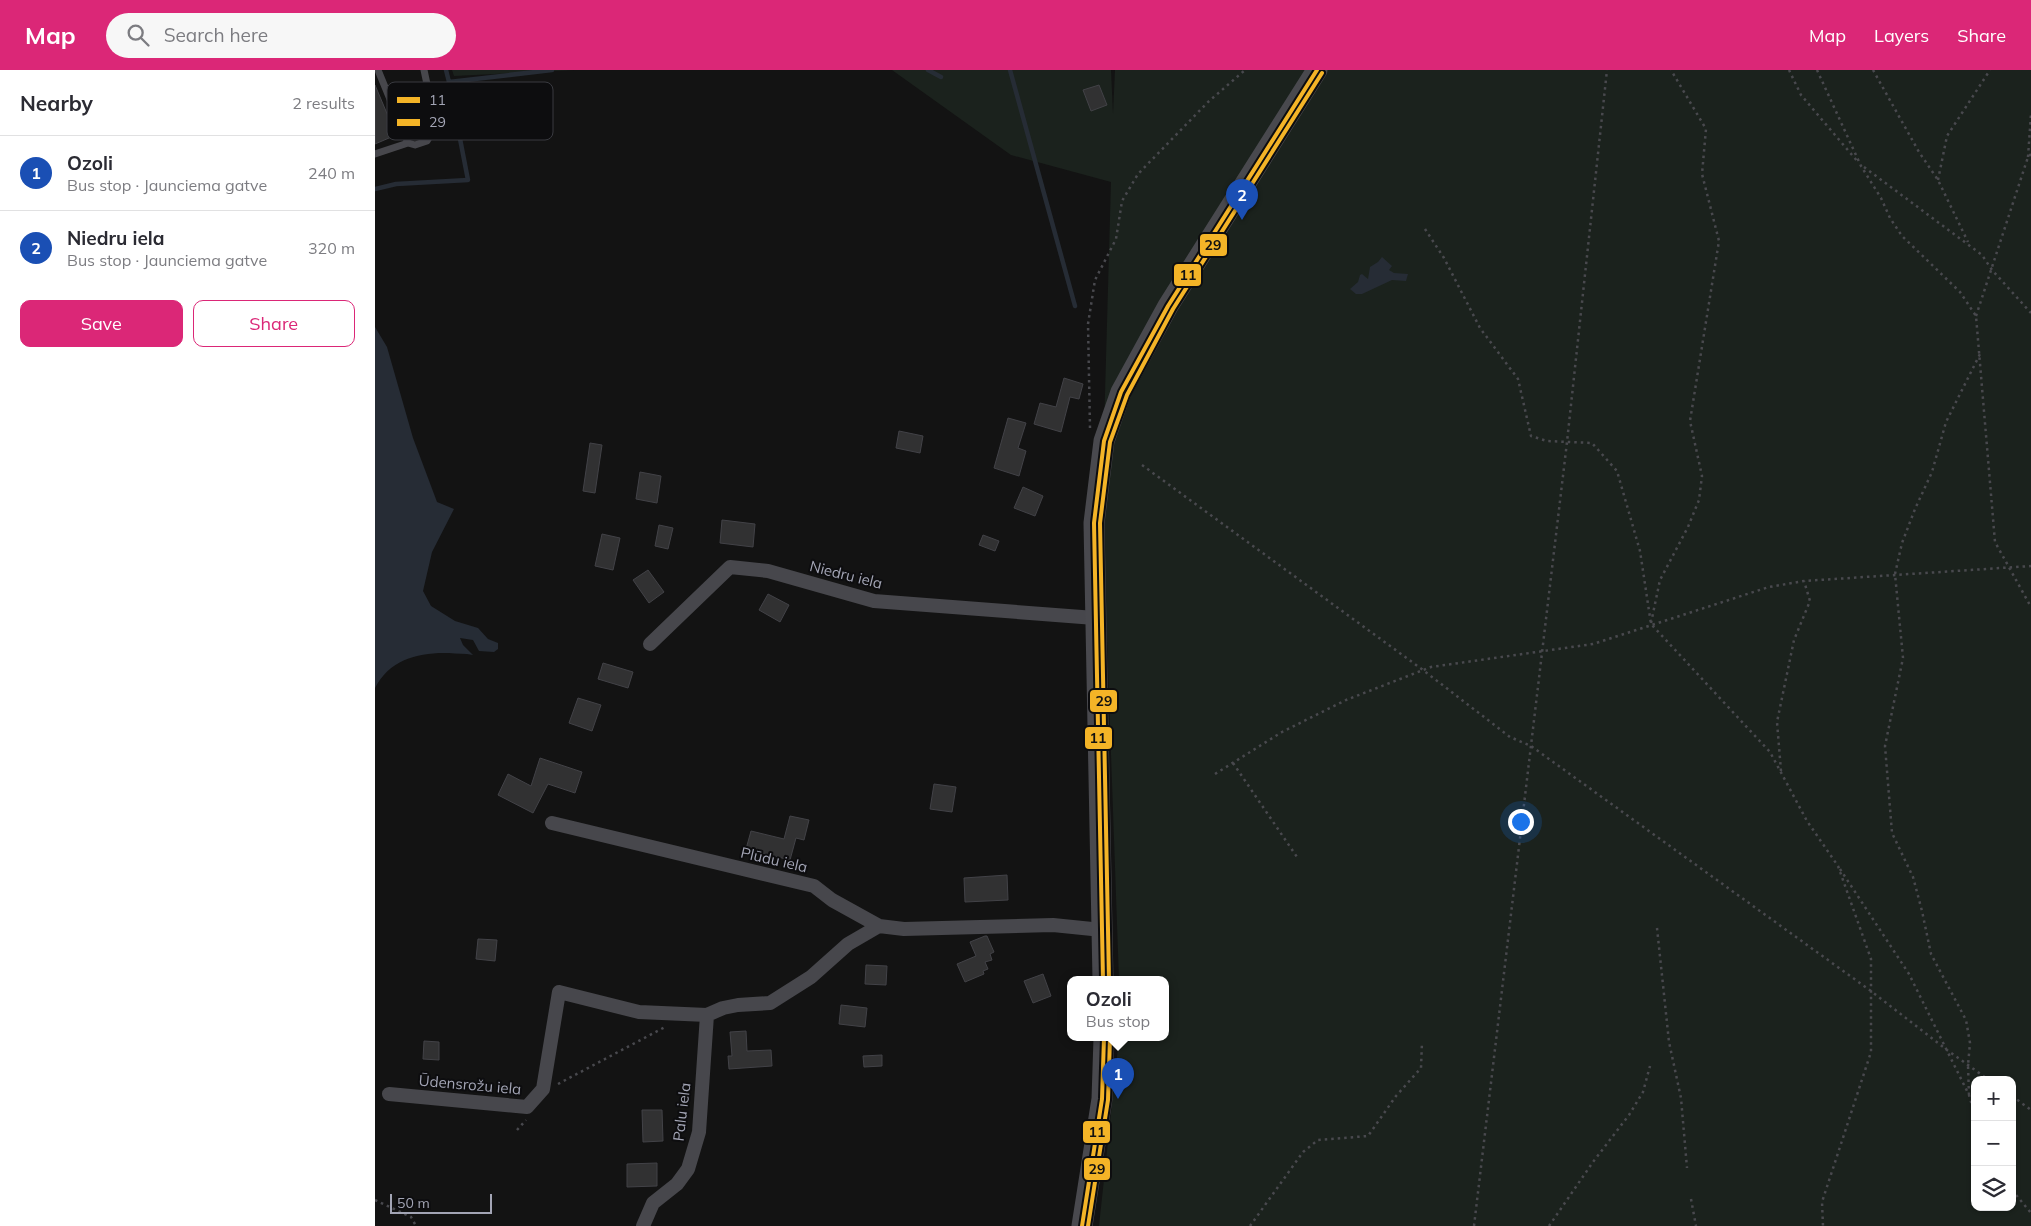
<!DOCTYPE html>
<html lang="en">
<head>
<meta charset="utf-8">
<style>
	body { margin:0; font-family:Mulish,sans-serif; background:#f7f7f7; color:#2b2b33 }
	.controls { position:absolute; right:15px; bottom:15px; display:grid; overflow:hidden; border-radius:10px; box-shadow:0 1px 4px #0004 }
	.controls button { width:45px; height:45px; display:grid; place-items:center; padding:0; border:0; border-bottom:1px solid #e1e1e2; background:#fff; color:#2b2b33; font:25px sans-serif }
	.scale { position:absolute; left:15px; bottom:12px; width:102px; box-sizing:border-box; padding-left:5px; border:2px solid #a3a5b5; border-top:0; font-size:14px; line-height:18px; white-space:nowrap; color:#a3a5b5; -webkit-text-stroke:4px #0d0d0f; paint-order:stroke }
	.you { position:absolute; left:1145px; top:751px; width:18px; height:18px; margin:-12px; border:4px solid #fff; border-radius:50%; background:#1a73e8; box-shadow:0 0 0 8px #1a73e833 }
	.badge { display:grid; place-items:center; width:32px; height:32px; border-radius:50%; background:#db2777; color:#fff; font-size:16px; font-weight:700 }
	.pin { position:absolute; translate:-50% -41px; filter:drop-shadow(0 1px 2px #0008) }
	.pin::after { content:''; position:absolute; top:26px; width:18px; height:15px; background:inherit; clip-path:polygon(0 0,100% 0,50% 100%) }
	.popup { position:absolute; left:692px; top:906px; width:102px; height:65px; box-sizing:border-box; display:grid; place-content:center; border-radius:10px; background:#fff; filter:drop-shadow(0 1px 4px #0005); font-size:16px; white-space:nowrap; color:#7c7c81 }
	.popup b { font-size:19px; color:#2b2b33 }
	.popup::after { content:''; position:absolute; left:50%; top:100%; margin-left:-10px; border:10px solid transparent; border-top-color:#fff }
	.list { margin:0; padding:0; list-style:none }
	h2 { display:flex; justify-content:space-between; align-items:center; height:65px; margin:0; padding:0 20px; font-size:21px }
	h2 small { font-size:16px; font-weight:400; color:#7c7c81 }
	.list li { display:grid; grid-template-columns:32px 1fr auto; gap:15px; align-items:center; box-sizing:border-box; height:75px; padding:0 20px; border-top:1px solid #e1e1e2 }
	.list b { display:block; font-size:19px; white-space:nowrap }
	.list p { margin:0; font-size:16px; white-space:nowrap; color:#7c7c81 }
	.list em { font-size:16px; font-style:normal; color:#7c7c81 }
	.actions { display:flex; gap:10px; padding:15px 20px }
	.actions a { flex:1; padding:11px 0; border:1px solid #db2777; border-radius:10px; text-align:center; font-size:18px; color:#db2777 }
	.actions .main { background:#db2777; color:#fff }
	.icon { flex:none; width:28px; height:28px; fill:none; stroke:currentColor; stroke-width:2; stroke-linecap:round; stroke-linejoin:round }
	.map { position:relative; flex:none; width:1656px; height:1156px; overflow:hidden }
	header { display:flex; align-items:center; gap:30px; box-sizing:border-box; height:70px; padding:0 25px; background:#db2777; color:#fff }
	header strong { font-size:24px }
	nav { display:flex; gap:28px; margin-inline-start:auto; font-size:18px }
	.search { width:350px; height:45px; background:#f7f7f7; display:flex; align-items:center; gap:12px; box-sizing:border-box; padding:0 18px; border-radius:28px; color:#7c7c81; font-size:19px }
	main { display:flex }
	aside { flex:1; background:#fff }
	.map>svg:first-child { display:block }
</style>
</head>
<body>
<header>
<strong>Map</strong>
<div class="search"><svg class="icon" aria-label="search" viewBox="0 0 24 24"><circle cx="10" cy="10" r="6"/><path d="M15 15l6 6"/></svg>Search here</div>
<nav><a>Map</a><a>Layers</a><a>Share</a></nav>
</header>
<main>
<aside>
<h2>Nearby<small>2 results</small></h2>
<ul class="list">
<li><span class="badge" style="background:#1a4fb4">1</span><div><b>Ozoli</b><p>Bus stop · Jaunciema gatve</p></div><em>240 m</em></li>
<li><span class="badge" style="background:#1a4fb4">2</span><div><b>Niedru iela</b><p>Bus stop · Jaunciema gatve</p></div><em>320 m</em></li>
</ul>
<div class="actions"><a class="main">Save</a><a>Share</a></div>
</aside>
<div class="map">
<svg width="1656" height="1156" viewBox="0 0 1656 1156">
	<rect width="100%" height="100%" fill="#131313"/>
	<path fill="#1b221d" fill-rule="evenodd" d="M77,0H199L79,6Z
		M517,0H736L738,44L740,0H1656V1156H724L744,968H790V910H744L727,430L736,112L636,85ZM1600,1010H1637V1137H1600Z"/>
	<path fill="#262c35" d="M1007,187L1017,196L1014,200L1019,203L1033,204L1031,211L1017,210L987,224H981L975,219L983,212L985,205L987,204L993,209L995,197L1003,192Z
		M0,257L12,277L38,368L62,432L79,439L57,482L48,521L56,536L80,551L103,558L113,569L123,573V579L119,582L104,581L98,570L85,568L88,575L98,585C90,583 82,584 74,583C44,582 15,589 0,618Z"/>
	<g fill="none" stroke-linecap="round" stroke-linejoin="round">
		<path stroke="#262c35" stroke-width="4.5" d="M71,0L74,12
			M553,0L566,7
			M635,0L700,236
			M0,119L21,114L93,110L74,12L177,0"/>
	</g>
	<path fill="#313132" stroke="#424247" d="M0,15L21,65L0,74Z
		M724,15L732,35L716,41L708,20Z
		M689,308L708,314L704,329L695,327L686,362L659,354L665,333L681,337Z
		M633,348L651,353L643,378L651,381L644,406L619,398Z
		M524,361L548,366L545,383L521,378Z
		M215,373L227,375L220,423L208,421Z
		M265,402L286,406L282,433L261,429Z
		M648,417L668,426L660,446L639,438Z
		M347,450L380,454L378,477L345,473Z
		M284,455L298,458L293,479L280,476Z
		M227,464L245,468L238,500L220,496Z
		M608,465L624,471L620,481L604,475Z
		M273,500L289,522L274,533L258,510Z
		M393,524L414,535L405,552L384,540Z
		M228,593L258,602L253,618L223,609Z
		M203,628L226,635L217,661L194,653Z
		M165,688L207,702L200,723L173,714L158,743L123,725L133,704L156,716Z
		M559,714L581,717L577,742L555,739Z
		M415,746L434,750L429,770L421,768L415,790L371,779L376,761L409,769Z
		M632,805L633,830L590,832L589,808Z
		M610,866H612L619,882L615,884L617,890L610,892L613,899L608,901L609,904L590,912L582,894L601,886L595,872Z
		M103,869L122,870L120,891L101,889Z
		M491,895L512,896L511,915L490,914Z
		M668,904L676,926L658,933L649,911Z
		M466,935L492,938L490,957L464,954Z
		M371,961L372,981L396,980L397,996L354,999L353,986H357L355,962Z
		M49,971L64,972V990L48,989Z
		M507,985V996L489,997L488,986Z
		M267,1040H287L288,1071L268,1072Z
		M282,1093V1116L252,1117V1094Z"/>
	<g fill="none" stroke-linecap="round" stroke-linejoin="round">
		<path stroke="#49494e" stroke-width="2.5" stroke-dasharray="2.5 4" stroke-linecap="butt" d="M1414,0L1426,25L1483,92
			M1442,0L1486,96L1506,128L1515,148L1527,166L1585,222L1601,246L1620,472L1656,537
			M1498,0L1544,82L1563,110L1593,172
			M1653,87L1656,44
			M1489,97L1607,185L1617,200L1656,243
			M1563,110L1572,66L1615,0
			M1050,159L1069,188L1105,258L1143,309L1156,366L1172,371L1217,373L1242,401L1265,481L1276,554L1395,682L1432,751L1463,796L1496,889V982L1447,1132L1448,1156
			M1601,246L1653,87L1656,84
			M715,358L713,254L720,210L741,169L747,131L763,104L833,32L870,0
			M767,395L1048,600L1135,667L1156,676L1496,921L1572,980L1614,1010
			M1276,553L1285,510L1313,457L1324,430L1327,406L1315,351L1344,171L1327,104L1331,59L1296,0
			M858,693L922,787
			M1406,701L1402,652L1419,570L1435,531L1429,511
			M840,704L907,662L971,630L1056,597L1218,574L1394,517L1429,511L1656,496
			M1465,799L1534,904L1594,1025L1600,1046
			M1282,858L1294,972L1306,1028L1312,1098
			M183,1014L290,957
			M1594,1025L1593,995L1595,973L1591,950L1556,884L1547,841L1538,807L1517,763L1510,676L1528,588L1520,504L1527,473L1540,439L1557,402L1571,352L1605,284
			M1637,1026L1656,1040
			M142,1060L151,1050
			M1637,1120L1656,1143
			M1316,1129L1321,1156
			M0,1130L36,1147L41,1156
			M875,1156L928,1082L943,1070L993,1066L1021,1026L1046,998L1047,972
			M1099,1156L1192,372L1232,0
			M1174,1156L1218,1092L1254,1045L1268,1022L1275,996"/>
		<path stroke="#47474c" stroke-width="7" d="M3,0L33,73
			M0,84L33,73L40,75L52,71L58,61L59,47L49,0"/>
		<path stroke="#47474c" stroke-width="14" d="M275,574L355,497L393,501L499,531L720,548
			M177,753L439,816L457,830L504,856L529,859L678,855L727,860
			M14,1024L152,1037L168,1019L184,922L264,942L332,945L348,938L363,935L395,933L436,907L473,874L504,856
			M268,1156L278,1133L302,1114L313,1099L324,1062L332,945"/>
		<path stroke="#49494e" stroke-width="21" d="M728,910L719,453L729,371L746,322L793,236L942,0
			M707,1156L727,1029L729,968"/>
		<g stroke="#0d0d0f" stroke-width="8">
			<path id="bus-1" d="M728,910L719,453L729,371L746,322L793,236L942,0
				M707,1156L727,1029L729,968"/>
		</g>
		<g stroke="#0d0d0f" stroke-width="8">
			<path id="bus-2" d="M734,910L725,453L735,372L752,325L798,239L947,3
				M713,1156L733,1030L735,968"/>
		</g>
		<use href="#bus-1" stroke="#f4b427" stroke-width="4"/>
		<use href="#bus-2" stroke="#f4b427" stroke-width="4"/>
	</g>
	<g text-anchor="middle" stroke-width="4" stroke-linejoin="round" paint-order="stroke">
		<g font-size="15" fill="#a3a5b5" stroke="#0d0d0f">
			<text transform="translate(471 505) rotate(14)" y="5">Niedru iela</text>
			<text transform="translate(399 790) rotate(13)" y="5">Plūdu iela</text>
			<text transform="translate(95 1015) rotate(5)" y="5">Ūdensrožu iela</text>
			<text transform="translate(307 1042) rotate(-83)" y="5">Palu iela</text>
		</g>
	</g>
	<rect x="12" y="12" width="166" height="58" rx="8" fill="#0d0d0f" stroke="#3a3b41" stroke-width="1"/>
	<rect x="22" y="27" width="23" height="6" fill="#f4b427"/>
	<rect x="22" y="49" width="23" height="7" fill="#f4b427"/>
	<g font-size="14" fill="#a3a5b5">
		<text x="54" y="35">11</text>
		<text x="54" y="57">29</text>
	</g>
	<g stroke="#0d0d0f" stroke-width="2">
		<rect x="824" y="163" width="29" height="24" rx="5" fill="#f4b427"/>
		<rect x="798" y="193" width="29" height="24" rx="5" fill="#f4b427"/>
		<rect x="714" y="619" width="29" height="24" rx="5" fill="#f4b427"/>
		<rect x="709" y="656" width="29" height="24" rx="5" fill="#f4b427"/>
		<rect x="707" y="1050" width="29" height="24" rx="5" fill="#f4b427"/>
		<rect x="708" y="1087" width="28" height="24" rx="5" fill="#f4b427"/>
	</g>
	<g font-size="14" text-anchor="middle" font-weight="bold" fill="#111">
		<text x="838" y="180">29</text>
		<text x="813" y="210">11</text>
		<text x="729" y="636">29</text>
		<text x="723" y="673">11</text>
		<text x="722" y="1067">11</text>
		<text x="722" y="1104">29</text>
	</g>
</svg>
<div class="controls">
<button>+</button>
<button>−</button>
<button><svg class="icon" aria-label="layers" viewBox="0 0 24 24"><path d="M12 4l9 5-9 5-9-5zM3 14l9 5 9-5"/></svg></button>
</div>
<div class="scale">50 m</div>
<div class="you"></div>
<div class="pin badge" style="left:743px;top:1029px;background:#1a4fb4">1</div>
<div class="popup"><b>Ozoli</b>Bus stop</div>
<div class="pin badge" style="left:867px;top:150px;background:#1a4fb4">2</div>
</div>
</main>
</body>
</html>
